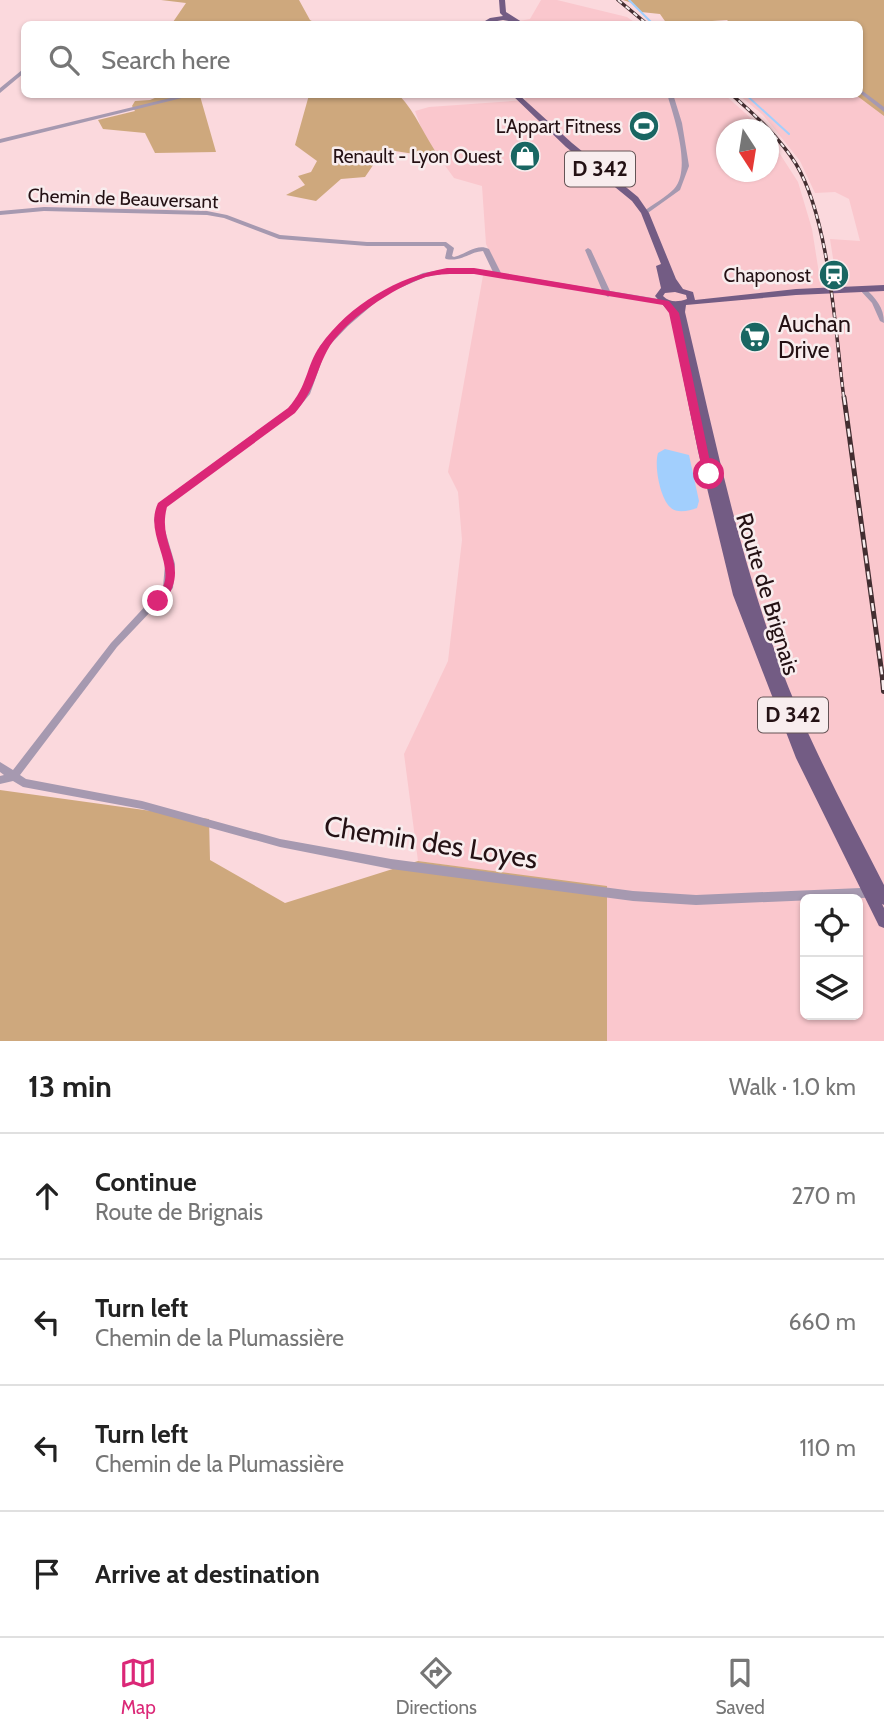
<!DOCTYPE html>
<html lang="en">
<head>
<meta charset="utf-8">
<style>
	body { margin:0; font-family:Cabin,sans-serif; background:#f6f6f6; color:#222 }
	.controls { position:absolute; right:21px; bottom:21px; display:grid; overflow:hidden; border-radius:10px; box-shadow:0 2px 5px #0004 }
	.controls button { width:63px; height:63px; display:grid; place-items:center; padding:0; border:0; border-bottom:2px solid #e0e0e0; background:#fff; color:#222; font:35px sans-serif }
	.compass { position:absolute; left:716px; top:119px; width:63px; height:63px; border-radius:50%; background:#fff; box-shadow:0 2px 5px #0004; rotate:168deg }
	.stop { position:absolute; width:21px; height:21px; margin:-16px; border:5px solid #db2777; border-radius:50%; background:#fff }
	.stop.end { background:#db2777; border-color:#fff; box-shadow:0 2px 7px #0008 }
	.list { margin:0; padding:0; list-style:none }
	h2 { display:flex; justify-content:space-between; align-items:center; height:91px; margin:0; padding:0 28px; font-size:30px }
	h2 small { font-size:23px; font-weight:400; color:#767676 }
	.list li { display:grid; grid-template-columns:46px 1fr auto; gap:21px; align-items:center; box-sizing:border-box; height:126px; padding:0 28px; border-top:2px solid #e0e0e0 }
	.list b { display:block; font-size:26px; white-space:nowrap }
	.list p { margin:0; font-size:23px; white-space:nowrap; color:#767676 }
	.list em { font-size:23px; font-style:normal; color:#767676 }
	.icon { flex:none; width:38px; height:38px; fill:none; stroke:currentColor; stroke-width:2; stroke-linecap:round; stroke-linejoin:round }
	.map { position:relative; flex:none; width:884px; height:1041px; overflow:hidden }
	.search { position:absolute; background:#fff; box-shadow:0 2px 5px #0004; left:21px; right:21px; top:21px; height:77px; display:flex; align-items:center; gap:18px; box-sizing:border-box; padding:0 24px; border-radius:10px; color:#767676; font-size:26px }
	.sheet { height:595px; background:#fff }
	nav { display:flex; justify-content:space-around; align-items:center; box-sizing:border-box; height:98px; border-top:2px solid #e0e0e0; background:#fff; font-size:19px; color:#767676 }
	nav a { display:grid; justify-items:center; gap:4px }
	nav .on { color:#db2777 }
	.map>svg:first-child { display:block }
</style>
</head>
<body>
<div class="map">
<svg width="884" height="1041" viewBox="0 0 884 1041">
	<rect width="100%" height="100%" fill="#fbd9dd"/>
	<path fill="#fac7cd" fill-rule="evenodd" d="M541,0H557L627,17L637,24H503L530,19Z
		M523,95H725L763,129L726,130V172H768L769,137L798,182L812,229L821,286L834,284V281L838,278V272L835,271L830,239L860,241L849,199L835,192L815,193L800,161L785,142L763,115L739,95H857L884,114V1041H607V887L418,861L404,754L448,661L462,540L458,492L448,472L484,270L498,269L486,244L482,186L454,178L425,138L415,111L429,107L526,100ZM805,899H858V1015H805Z"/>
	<path fill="#cea87d" d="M161,0H299L310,20L317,24H167L173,22L186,3Z
		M623,0H884V116L856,95L860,94V24H731L727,20L667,24L660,14L641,12L632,3Z
		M162,95H203L200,96L216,152L155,153L145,133L103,129L98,120L135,111L132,106L135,101L150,100Z
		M309,95H399C417,114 424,136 440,158L395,151L380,155L365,177L341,179L316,201L286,195L305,185L298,176L311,172L317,161L295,145Z
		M0,790L209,819L210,860L285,903L418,861L607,886V1041H0Z"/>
	<path fill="#a2cffd" d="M665,449L689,455L699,501L697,508C689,511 676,514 670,507C660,497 654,466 658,453Z"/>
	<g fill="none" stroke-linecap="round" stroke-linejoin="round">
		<path stroke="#a2cffd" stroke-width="2" d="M629,0L653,24
			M745,94L789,134"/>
		<path fill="#a699b0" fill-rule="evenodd" d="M22,70H24V73L0,93V88Z
			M860,89L884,107V112L860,93Z
			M187,94H198L0,143V139Z
			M667,94H673L682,123L689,166L680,190L645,215L642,213L643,212C652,205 666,197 674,189C692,169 674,117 667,94Z
			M44,207L207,211L227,215L280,235L367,242H446L454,248L452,256L454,257C466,254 477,243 489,249L501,273L602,290L585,250L588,248L591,250L610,291L665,300L669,302L665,304L611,295L608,297L604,294L474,273H447L425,277L384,295L348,326L326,349L310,394L295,412L166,506L162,520L175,564L173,588L117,647L20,775L26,779L142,801L280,839L391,859L633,891L696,895L884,887V897L696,905L633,901L391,869L280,847L142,809L23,787L13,781L0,784V776L4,775L0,772V762L13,770L111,643L163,587L165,564L154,520L159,503L289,408L302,393L320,346L342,322L380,293L423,273L447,269H474L493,272L483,251C469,252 462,262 446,259L445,258L447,249L444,246H367L279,239L224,218L207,215L44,211L0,215V211Z
			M863,287L865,288C876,299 884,307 884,323L880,321L872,303L859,289Z"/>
		<path fill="#735c84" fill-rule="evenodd" d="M499,0H505L506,12L525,24L503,20L480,24L490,18L503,16L500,13Z
			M511,94H518L572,143L638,197L649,213L676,279L683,289L693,292L695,300L796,289L884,285V291L796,295L686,305L685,312C711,422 734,533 771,640C800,726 843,805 884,885V905L882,904L884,908V928L879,926L796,758L733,595L698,451L670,313L655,296L661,288L656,266L661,264L641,213L632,201L566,147ZM675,292L686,295L687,299C678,302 670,303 663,296L665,293Z"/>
		<g stroke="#432e31" stroke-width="3.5">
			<path id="rail-far2" d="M618,0L647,24
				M731,94C755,115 779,137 796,164C830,221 835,331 844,399"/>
		</g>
		<g stroke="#432e31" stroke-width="5">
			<path id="rail-far1" d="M844,397L883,682"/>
		</g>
		<g stroke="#432e31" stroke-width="6">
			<path id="rail" d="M883,680L884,691"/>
		</g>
		<use href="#rail-far2" stroke="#f8edee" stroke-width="2" stroke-dasharray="5" stroke-linecap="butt"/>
		<use href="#rail-far1" stroke="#f8edee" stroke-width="2.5" stroke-dasharray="8" stroke-linecap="butt"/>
		<use href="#rail" stroke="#f8edee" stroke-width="3.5" stroke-dasharray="10" stroke-linecap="butt"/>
	</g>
	<path fill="#db2777" d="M447,268H474L669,301L679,313L713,476L703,474L669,313L663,305L474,274C458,274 441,273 426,277C394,287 343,321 327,351C314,376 316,388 295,413L167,507C156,547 193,564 163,604H154L152,601C155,596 160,592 163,587C174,562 144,533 158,503L288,408C308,386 306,366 320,346C350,304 397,277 447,268Z"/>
	<defs>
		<g id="stadium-disc" transform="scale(1.575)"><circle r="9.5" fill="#196662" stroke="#f8edee"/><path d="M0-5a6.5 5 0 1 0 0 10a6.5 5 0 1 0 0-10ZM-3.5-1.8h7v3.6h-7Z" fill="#fff"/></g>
		<g id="shop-disc" transform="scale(1.575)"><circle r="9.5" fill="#196662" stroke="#f8edee"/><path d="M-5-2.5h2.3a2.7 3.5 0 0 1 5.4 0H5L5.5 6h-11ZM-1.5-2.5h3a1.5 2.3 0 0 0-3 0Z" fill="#fff"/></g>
		<g id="station-disc" transform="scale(1.575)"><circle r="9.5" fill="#196662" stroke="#f8edee"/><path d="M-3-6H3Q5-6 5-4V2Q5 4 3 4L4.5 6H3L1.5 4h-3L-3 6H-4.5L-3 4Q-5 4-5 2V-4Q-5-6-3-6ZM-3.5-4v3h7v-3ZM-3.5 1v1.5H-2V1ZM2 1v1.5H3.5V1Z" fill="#fff"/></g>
		<g id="supermarket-disc" transform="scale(1.575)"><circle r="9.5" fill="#196662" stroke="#f8edee"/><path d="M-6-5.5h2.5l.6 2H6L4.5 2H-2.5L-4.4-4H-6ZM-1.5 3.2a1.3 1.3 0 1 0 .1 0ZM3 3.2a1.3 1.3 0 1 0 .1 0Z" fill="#fff"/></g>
	</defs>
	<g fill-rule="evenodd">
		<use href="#stadium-disc" x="644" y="126"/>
		<use href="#shop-disc" x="525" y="156"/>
		<use href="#station-disc" x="834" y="275"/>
		<use href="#supermarket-disc" x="755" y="337"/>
	</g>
	<g text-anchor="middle" stroke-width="5" stroke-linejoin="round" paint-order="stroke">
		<g font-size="19" fill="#241114" stroke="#f8edee" text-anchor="end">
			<text x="621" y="133">L'Appart Fitness</text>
			<text x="502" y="163">Renault - Lyon Ouest</text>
			<text x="811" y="282">Chaponost</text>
		</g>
		<g font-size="19" fill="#241114" stroke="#f8edee">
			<text transform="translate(123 198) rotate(2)" y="7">Chemin de Beauversant</text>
		</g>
		<g fill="#f8edee" stroke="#645355" stroke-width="2">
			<rect x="565" y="151.5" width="70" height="35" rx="5"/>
			<rect x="758" y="697.5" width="70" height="35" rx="5"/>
		</g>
		<g font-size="21" font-weight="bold" fill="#241114">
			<text x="600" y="176">D 342</text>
			<text x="793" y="722">D 342</text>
		</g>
		<g font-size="23" fill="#241114" stroke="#f8edee" text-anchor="start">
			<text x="778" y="332">Auchan<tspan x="778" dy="26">Drive</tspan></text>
		</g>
		<g font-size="23" fill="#241114" stroke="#f8edee">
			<text transform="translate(768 594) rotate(73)" y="8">Route de Brignais</text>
		</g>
		<g font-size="28" fill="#241114" stroke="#f8edee">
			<text transform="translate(431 842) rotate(9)" y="10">Chemin des Loyes</text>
		</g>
	</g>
</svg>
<div class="controls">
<button><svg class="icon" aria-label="locate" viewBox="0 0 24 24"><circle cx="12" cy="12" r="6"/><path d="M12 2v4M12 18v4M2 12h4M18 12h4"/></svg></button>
<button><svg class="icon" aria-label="layers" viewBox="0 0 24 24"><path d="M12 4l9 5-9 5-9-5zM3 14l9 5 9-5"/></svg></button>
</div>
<svg class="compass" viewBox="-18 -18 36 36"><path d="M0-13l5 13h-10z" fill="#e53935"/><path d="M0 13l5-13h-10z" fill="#767676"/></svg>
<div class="stop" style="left:709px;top:474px"></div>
<div class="stop end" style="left:158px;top:601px"></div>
<div class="search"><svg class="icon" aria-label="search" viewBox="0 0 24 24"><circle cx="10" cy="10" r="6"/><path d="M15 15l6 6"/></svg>Search here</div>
</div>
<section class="sheet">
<h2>13 min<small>Walk · 1.0 km</small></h2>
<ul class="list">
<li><svg class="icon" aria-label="ahead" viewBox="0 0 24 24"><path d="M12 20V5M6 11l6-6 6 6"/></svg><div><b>Continue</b><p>Route de Brignais</p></div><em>270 m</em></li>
<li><svg class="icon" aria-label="left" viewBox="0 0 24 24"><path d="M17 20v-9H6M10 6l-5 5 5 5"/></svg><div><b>Turn left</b><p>Chemin de la Plumassière</p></div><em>660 m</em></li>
<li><svg class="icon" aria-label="left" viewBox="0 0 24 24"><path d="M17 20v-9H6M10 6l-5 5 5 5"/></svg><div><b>Turn left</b><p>Chemin de la Plumassière</p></div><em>110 m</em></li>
<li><svg class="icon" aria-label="arrive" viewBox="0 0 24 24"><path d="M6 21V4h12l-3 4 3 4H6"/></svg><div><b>Arrive at destination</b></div></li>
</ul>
</section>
<nav>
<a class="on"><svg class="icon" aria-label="map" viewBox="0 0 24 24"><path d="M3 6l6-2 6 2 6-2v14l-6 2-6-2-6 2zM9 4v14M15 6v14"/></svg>Map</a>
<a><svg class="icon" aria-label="directions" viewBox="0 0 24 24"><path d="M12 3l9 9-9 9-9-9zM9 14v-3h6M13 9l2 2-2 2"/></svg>Directions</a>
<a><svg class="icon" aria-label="saved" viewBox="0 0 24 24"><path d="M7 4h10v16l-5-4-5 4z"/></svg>Saved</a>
</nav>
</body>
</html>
